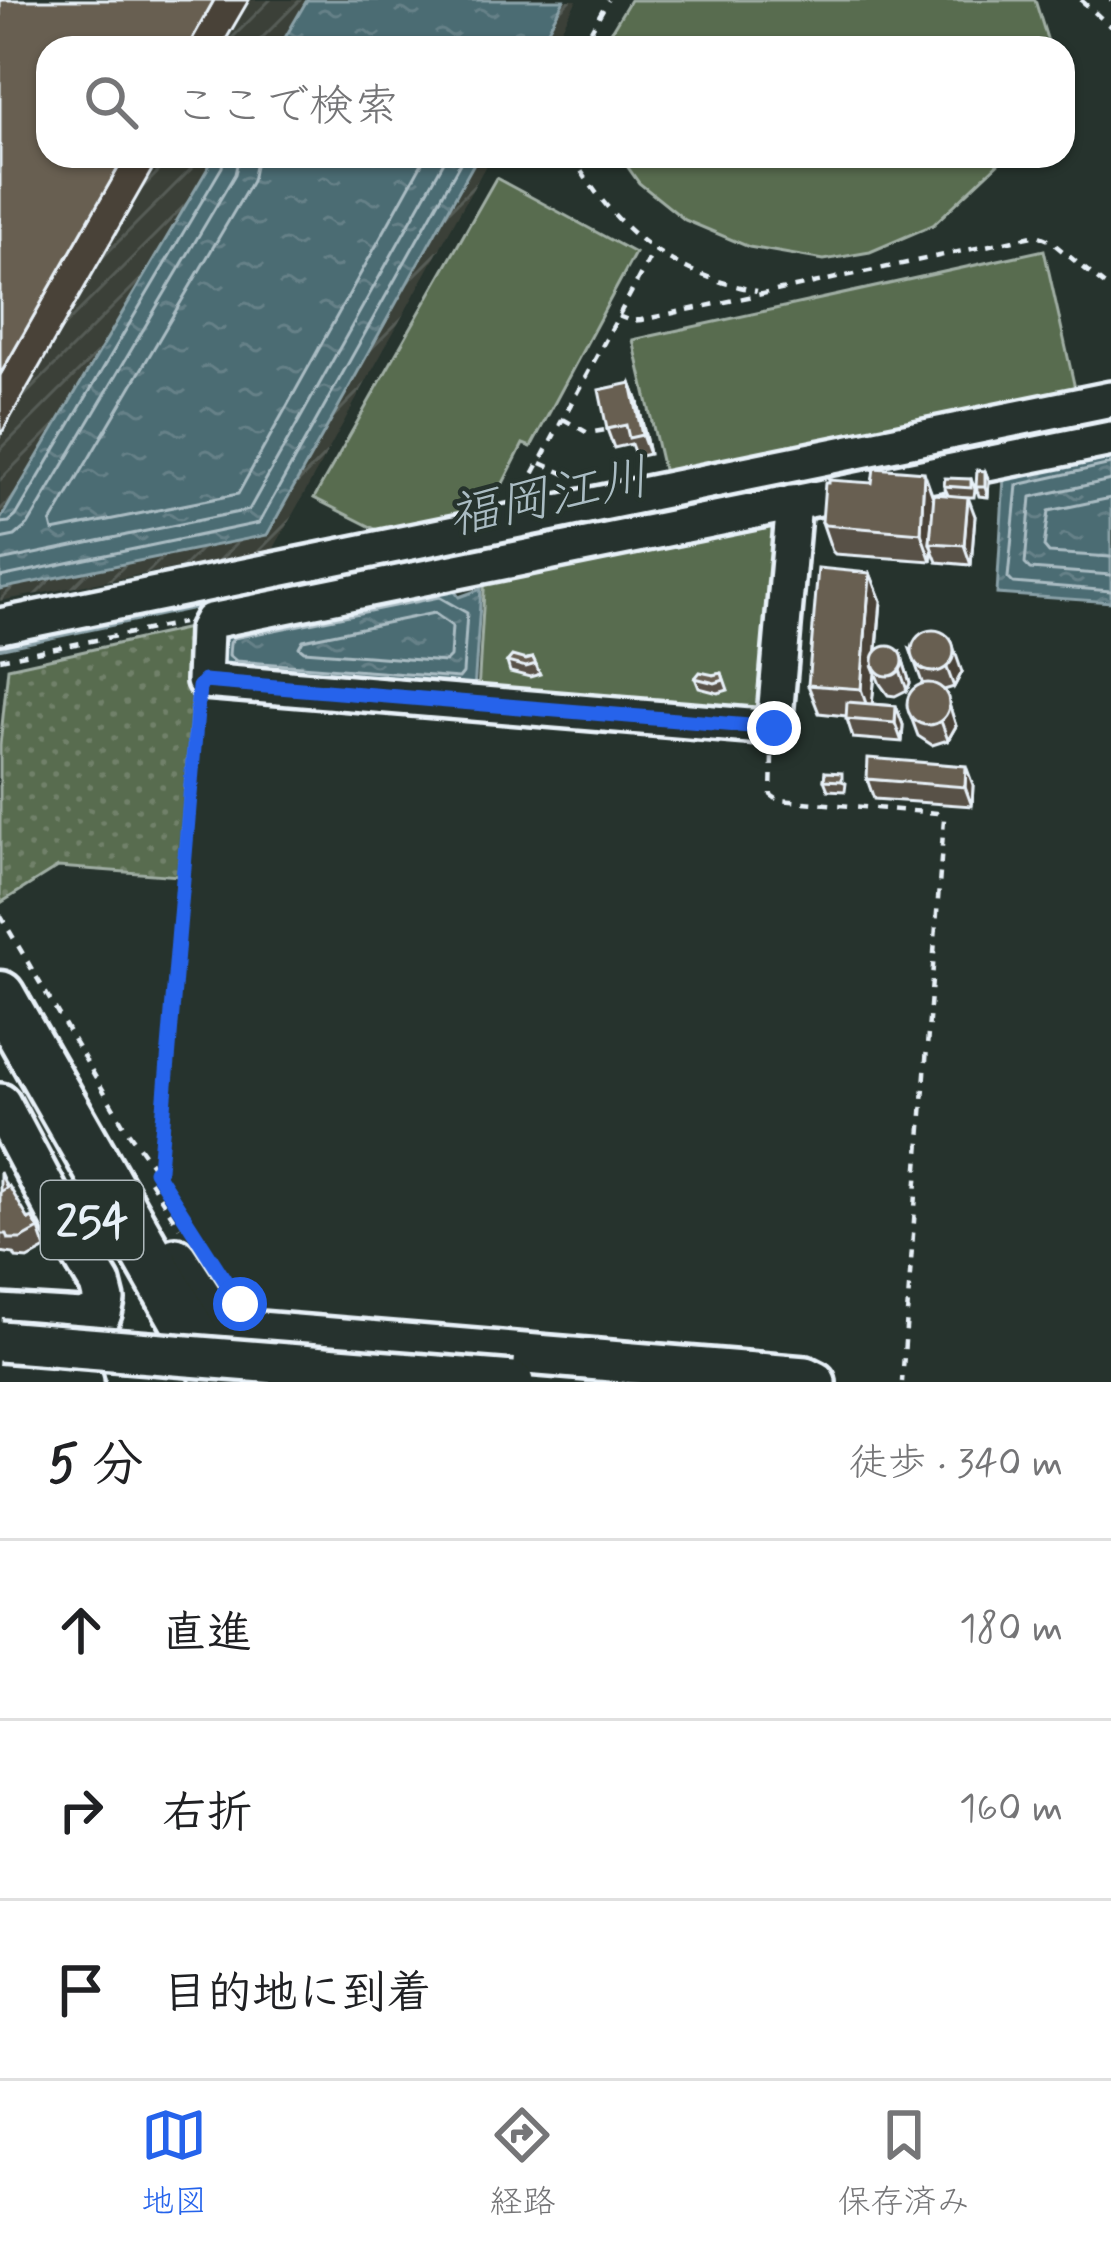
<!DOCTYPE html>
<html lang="ja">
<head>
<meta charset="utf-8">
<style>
	body { margin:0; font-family:Mynerve,"Klee One",sans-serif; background:#f2f2f2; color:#202124 }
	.stop { position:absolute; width:36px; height:36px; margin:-27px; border:9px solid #2563eb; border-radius:50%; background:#fff }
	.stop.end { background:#2563eb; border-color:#fff; box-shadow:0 3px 12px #0008 }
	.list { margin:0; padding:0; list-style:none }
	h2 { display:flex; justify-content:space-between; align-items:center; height:156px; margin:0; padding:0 48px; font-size:51px }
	h2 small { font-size:39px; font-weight:400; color:#757577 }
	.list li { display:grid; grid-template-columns:78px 1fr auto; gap:36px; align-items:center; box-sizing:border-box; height:180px; padding:0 48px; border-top:3px solid #e0e0e0 }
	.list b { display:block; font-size:45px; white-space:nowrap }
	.list em { font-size:39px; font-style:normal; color:#757577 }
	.icon { flex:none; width:66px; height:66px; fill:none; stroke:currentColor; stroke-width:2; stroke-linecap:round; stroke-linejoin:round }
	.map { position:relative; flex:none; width:1111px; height:1382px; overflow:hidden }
	.search { position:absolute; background:#fff; box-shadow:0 3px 9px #0004; left:36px; right:36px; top:36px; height:132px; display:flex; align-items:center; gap:30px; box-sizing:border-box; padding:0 42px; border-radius:36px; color:#757577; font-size:45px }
	.sheet { height:696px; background:#fff }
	nav { display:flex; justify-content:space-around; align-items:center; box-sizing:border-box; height:168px; border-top:3px solid #e0e0e0; background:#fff; font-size:33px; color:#757577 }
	nav a { display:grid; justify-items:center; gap:6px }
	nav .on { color:#2563eb }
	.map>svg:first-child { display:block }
</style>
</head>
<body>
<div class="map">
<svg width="1111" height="1382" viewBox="0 0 1111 1382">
	<defs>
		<pattern id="industrial-furrows" width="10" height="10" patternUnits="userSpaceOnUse" patternTransform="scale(3)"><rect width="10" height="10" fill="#3a4038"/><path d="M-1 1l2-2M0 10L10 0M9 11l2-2" fill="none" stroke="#565c56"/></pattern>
		<pattern id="grass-dots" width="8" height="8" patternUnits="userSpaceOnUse" patternTransform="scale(3)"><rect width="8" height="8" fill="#596c50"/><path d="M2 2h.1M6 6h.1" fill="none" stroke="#71816a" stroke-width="1.8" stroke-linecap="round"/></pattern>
		<pattern id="water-ripples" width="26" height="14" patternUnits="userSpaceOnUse" patternTransform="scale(3)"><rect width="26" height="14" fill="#4c6c73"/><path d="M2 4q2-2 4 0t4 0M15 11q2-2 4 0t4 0" fill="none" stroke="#668188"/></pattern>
	</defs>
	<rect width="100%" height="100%" fill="#26332d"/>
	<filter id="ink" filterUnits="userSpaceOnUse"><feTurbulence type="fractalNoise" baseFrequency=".00833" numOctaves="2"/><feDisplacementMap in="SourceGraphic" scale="24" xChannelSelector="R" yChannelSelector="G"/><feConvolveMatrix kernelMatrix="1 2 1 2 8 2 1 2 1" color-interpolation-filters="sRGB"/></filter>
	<g filter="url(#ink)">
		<path fill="url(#industrial-furrows)" d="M0,0H577L551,48H48V156H491L273,550L0,601Z"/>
		<path fill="url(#grass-dots)" stroke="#a0aea4" stroke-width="3" d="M198,626L179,876L58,867L2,902L0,898V745L8,668Z"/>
		<path fill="#596c50" stroke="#a0aea4" stroke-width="3" d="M630,0H1035L1049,45V48H601Z
			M620,156H1006L933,225L870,252L824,260L749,247L685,220L639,183Z
			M496,178L635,253L531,447L523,444L491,507L377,530L314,498Z
			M1044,250L1076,393L665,478L633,340Z
			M775,515L759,717L478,693L485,574Z"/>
		<path fill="url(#water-ripples)" stroke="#8aa1a8" stroke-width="3" d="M307,0H564L538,48H279Z
			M215,156H478L267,535L0,589V520Z
			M1111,452V602L997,594L1004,477Z
			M448,583L459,597L481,589L474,691L229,673L216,660L218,639L225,628Z"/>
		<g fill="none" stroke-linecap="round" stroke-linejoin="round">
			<path stroke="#aabcc3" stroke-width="3" d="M257,156L252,181L51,523L53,531L238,494L426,156
				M1111,464L1017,485L1008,578L1013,583L1111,591
				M1111,480L1031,497L1025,564L1030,569L1111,575
				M1111,498L1049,511L1044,547L1049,553L1111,557
				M0,523L9,522L16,516L222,167L224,156
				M0,539L15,536L28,525L235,174L239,156
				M0,561L249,510L447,156
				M0,577L259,523L464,156
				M439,597L467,613L463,673L459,678L236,661L229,655L230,643L234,638Z
				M434,613L452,626L450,657L445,662L304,651L299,647L303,640Z"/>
			<path stroke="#8aa1a8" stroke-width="8" d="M0,609L46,600
				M0,646L627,515"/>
			<g stroke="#e8f1f8" stroke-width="42">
				<path id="minor" d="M791,503L793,514L774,728L204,681L206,630L211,621L1111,439
					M0,626L1111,399"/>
			</g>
			<g stroke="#e8f1f8" stroke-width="48">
				<path id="major" d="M0,1104L62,1221L100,1284L104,1300L101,1313L82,1320L0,1315
					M176,1258L212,1313L247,1331L805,1377L815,1382
					M0,1376L83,1382"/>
			</g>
			<g stroke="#e8f1f8" stroke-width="57">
				<path id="highway" d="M0,996L220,1382"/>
			</g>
			<path stroke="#e8f1f8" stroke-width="4.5" stroke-dasharray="9 9" stroke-linecap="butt" d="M1081,0L1111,27
				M1110,0L1111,1
				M581,48L608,0
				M572,156C617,233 670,273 757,291
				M618,316L631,321L641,320L1037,235L1049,240L1111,290
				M563,419L588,433L611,429
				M541,463L574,478
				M525,489L653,252
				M0,659L182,623
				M772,757L771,795L778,800L937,813L944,819L902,1382
				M0,915L125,1127L170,1190L194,1233
				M155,1171L159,1169L197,707
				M150,1181L179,1227"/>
			<use href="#minor" stroke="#26332d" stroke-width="33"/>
			<use href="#major" stroke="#26332d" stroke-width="39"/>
			<use href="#highway" stroke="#26332d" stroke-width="48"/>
			<g stroke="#e8f1f8" stroke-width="48" stroke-linecap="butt">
				<path id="major-bridge" d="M0,1341L513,1382"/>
			</g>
			<use href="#major-bridge" stroke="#26332d" stroke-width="39"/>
		</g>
		<path fill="#595146" stroke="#e8f1f8" stroke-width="3" d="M631,383L638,402L649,454L636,457L631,444L614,448L607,429Z
			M985,471L989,481L988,497L979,496L976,487Z
			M971,479L975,489L974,497H965L975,516L971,565L937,562L932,549L931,561L835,554L832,551L822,522L948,495L944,486Z
			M870,573L881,601L877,651H900L910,683L907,690L895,696L888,695L880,684L875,672L872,704L896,706L903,725L902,742L853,738L846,716L819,713L808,685Z
			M910,649L962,672L954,687L944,690L956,726L948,740L932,745L918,736L911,717L923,685Z
			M533,658L540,674L530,677L510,672L507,662Z
			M722,673L728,690L718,693L699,688L695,678Z
			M825,772L846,783L845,791L828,790L824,780Z
			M867,779L973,785L972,806L874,799Z
			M0,1172L7,1188L29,1220L39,1229L46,1249L28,1259L16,1258L14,1254L0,1252Z"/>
		<path fill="#484239" stroke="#e8f1f8" stroke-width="3" d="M214,0H249L221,48H187Z
			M125,156H160L0,436V375Z
			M631,383L638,402L649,454L642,435Z
			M985,471L989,481L988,497L985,487Z
			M924,472L934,500L930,543L932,549L931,561L921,533Z
			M968,497L975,516L971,565L964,545Z
			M870,573L881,601L875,668L872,665L875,672L871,718L861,689Z
			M950,637L962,672L954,687L947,668Z
			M900,651L910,683L907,690L900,670Z
			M945,691L956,726L948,740L941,721Z
			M896,706L903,725L902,742L895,723Z
			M966,766L973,785L972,806L965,787Z"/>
		<path fill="#675e51" stroke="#e8f1f8" stroke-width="3" d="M0,0H214L187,48H48V156H125L0,375Z
			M631,383L642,435L629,438L626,425L607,429L599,390Z
			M874,468L924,472L921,533L825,525L822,522L825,483H829V480L872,483Z
			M977,470L985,471V487H976Z
			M945,478L971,479V488L944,486Z
			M934,494L968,497L964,545L930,543Z
			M818,568L870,573L861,689L808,685Z
			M912 651a21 21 0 1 1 42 0a21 21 0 1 1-42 0Z
			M873 661a15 15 0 1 1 30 0a15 15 0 1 1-30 0Z
			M512,656L526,660L533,658L536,664L526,667L507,662Z
			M700,672L714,675L722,673L724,680L715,683L695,678Z
			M907 704a21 21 0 1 1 42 0a21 21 0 1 1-42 0Z
			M847,702L896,706L895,723L846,719Z
			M868,758L966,766L965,787L867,779Z
			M825,772L842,773V781L824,780Z
			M9,1186L29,1220L32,1218L39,1229L21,1239H9L7,1234H0V1192Z"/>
	</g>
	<g fill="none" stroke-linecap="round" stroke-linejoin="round" filter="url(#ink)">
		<path stroke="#2563eb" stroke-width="15" d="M240,1304L155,1171L159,1169L199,687L204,681L774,728"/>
	</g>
	<g text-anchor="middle" stroke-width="9" stroke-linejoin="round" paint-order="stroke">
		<rect fill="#26332d" stroke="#aeb8bb" stroke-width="3" x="41" y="1181" width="102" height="78" rx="9"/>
		<g font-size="45" font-weight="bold" fill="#e8f1f8">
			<text x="92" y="1236">254</text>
		</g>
		<g font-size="51" font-style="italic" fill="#aabcc3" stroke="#26332d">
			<text transform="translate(548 495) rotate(-12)" y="18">福岡江川</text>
		</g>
	</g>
</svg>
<div class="stop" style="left:240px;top:1304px"></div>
<div class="stop end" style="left:774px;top:728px"></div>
<div class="search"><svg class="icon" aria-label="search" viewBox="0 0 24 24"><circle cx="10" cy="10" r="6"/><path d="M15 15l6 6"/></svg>ここで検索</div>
</div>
<section class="sheet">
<h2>5 分<small>徒歩 · 340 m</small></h2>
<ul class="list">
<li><svg class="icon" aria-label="ahead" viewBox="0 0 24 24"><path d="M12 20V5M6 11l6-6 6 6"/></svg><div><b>直進</b></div><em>180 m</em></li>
<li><svg class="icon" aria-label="right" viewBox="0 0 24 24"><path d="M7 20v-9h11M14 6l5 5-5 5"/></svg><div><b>右折</b></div><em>160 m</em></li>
<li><svg class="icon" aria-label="arrive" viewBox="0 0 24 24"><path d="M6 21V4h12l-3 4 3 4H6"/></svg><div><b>目的地に到着</b></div></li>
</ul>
</section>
<nav>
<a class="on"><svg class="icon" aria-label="map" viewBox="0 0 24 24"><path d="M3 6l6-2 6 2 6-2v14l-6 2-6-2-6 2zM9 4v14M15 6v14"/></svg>地図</a>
<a><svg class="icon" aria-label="directions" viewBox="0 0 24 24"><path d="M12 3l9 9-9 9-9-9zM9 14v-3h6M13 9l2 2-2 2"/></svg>経路</a>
<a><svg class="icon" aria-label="saved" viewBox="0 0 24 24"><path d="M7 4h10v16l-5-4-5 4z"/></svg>保存済み</a>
</nav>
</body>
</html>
